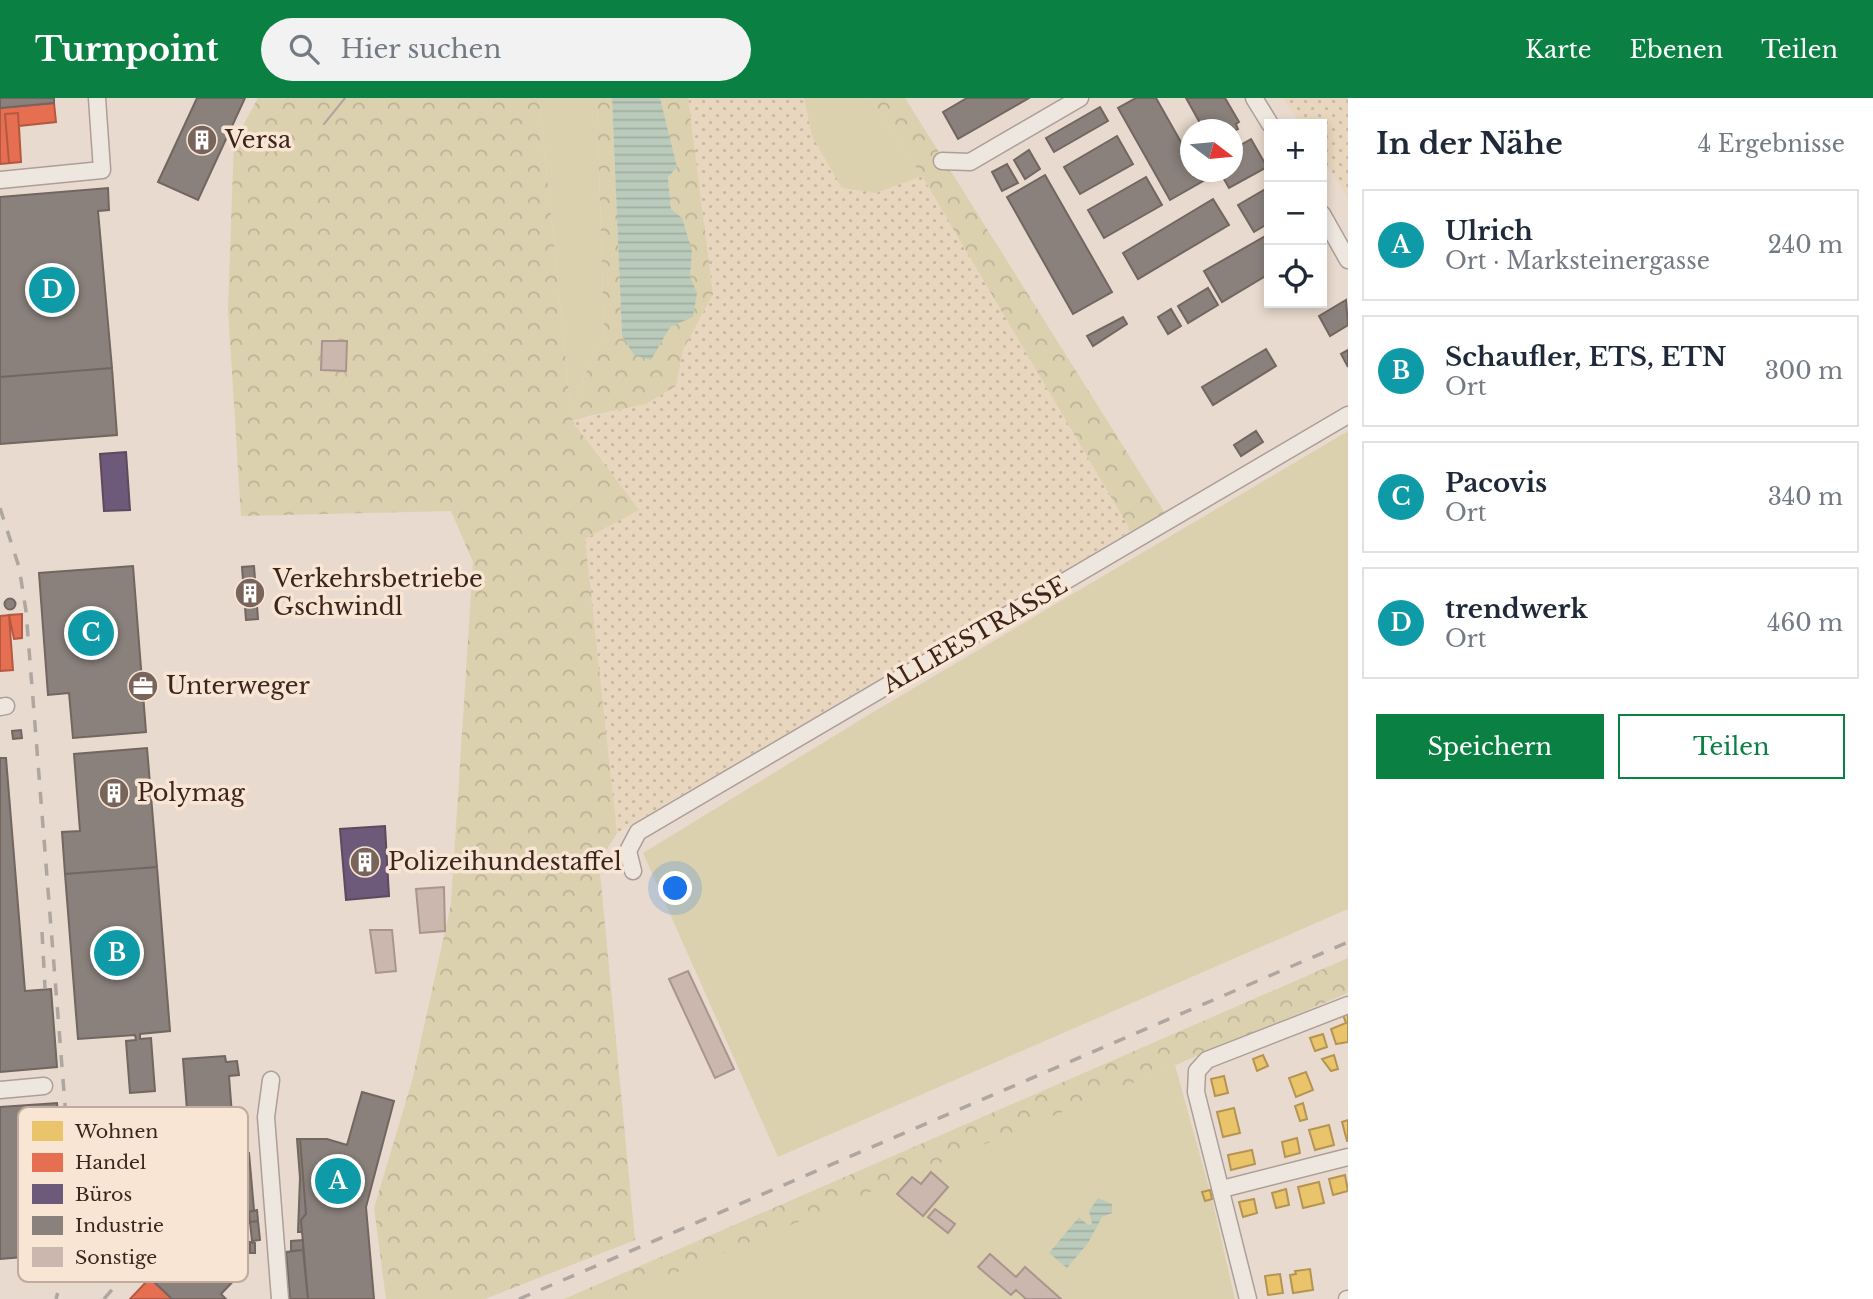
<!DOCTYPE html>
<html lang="de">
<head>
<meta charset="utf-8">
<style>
	body { margin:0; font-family:"Libre Baskerville",serif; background:#f2f2f3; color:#1f2937 }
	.controls { position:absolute; right:21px; top:21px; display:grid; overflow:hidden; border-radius:0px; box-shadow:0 4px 10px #0003 }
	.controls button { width:63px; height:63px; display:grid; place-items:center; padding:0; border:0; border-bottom:2px solid #e0e1e3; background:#fff; color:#1f2937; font:35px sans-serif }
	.compass { position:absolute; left:1180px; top:21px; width:63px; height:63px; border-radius:50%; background:#fff; box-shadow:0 4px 10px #0003; rotate:106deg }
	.you { position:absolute; left:676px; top:791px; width:24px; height:24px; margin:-18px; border:5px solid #fff; border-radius:50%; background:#1a73e8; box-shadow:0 0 0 10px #1a73e833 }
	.badge { display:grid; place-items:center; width:46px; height:46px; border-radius:50%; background:#0b8043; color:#fff; font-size:23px; font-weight:700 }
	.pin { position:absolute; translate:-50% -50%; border:4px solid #fff; box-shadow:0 2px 7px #0006 }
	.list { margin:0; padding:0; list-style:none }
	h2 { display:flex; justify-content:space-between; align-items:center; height:91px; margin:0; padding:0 28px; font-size:30px }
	h2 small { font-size:23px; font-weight:400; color:#747a83 }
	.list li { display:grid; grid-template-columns:46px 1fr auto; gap:21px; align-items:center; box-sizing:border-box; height:112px; margin:0 14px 14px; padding:0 14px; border:2px solid #e0e1e3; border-radius:0px }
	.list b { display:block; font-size:26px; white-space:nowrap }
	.list p { margin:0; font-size:23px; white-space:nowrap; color:#747a83 }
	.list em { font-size:23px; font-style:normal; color:#747a83 }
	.actions { display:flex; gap:14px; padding:21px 28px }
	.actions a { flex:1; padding:16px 0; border:2px solid #0b8043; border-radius:0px; text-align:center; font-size:24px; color:#0b8043 }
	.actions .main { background:#0b8043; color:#fff }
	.icon { flex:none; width:38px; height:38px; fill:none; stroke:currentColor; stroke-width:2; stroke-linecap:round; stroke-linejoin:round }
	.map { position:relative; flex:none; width:1348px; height:1201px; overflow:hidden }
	header { display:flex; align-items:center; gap:42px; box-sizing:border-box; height:98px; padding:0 35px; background:#0b8043; color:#fff }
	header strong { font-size:33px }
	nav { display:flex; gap:38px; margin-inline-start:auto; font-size:24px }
	.search { width:490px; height:63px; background:#f2f2f3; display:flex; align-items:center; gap:18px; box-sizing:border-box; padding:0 24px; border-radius:38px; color:#747a83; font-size:26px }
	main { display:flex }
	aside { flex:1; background:#fff }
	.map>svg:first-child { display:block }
</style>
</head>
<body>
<header>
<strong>Turnpoint</strong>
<div class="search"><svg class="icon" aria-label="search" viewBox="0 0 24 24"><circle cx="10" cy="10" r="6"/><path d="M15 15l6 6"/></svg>Hier suchen</div>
<nav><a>Karte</a><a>Ebenen</a><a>Teilen</a></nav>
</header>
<main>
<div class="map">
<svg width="1348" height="1201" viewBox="0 0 1348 1201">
	<defs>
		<pattern id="farmland-dots" width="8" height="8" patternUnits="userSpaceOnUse" patternTransform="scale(1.75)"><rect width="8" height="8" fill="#e8d6be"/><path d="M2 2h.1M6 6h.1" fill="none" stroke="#c8b8a3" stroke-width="1.8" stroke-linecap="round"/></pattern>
		<pattern id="forest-crowns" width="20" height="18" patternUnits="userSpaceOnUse" patternTransform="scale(1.75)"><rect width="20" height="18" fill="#dbd1af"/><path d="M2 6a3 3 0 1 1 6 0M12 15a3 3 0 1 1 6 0" fill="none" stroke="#bdb396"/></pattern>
		<pattern id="water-rules" width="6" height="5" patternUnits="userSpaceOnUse" patternTransform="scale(1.75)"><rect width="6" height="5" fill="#bacbbc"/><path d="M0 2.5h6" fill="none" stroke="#a1aea1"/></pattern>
	</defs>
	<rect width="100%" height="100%" fill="#e8dace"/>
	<path fill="url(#farmland-dots)" d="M688,0H804L812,38L876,95L922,78L1131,433L617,735L572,323L646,306L676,288L683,252L713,196Z
		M1283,0H1348V100L1322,59V26H1300Z"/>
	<path fill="#dbd1af" d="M539,0H597L604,235L584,279L580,309L589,318L572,323Z
		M804,0H870L922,78L876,95L842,90L812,38Z
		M1348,333V811L778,1059L643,755L870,616Z
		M1175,967L1212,1101L1235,1201H601Z"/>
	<path fill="url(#forest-crowns)" d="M258,0H539L572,323L639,412L585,441L617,735L599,764L635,1142L485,1201H386L374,1110L412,983L451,806L473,464L451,413L241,418L228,211L234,44Z
		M597,0H612L622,238L690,179L692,153L671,111L668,79L676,69L660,0H688L713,196L683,252L676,288L646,306L589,318L580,309L584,279L604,235Z
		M870,0H905L1165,415L1131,433L922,78Z
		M1348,860V895L613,1201H564Z"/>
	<path fill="url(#water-rules)" d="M612,0H660L677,69L668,79L671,111L682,120L692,153L690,179L697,195L693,219L670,229L651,262L634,257L622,238Z
		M1098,1100L1112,1106V1115L1102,1119L1088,1145L1067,1170L1049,1155L1079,1119L1088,1127L1092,1126L1089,1113Z"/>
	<path fill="#e9c46a" stroke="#b59453" stroke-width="2" d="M1348,915V944L1336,946L1331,931L1346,925L1343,917Z
		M1323,936L1327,949L1315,953L1310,940Z
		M1263,957L1268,968L1257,973L1253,961Z
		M1334,957L1338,971L1331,973L1322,961Z
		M1306,974L1313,992L1296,999L1289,980Z
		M1224,978L1228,995L1215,998L1211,981Z
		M1303,1005L1307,1021L1300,1023L1295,1008Z
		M1234,1010L1240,1035L1223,1039L1217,1014Z
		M1348,1022V1043H1347L1342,1024Z
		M1329,1027L1334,1047L1315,1052L1309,1032Z
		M1297,1040L1300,1055L1285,1059L1282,1044Z
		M1252,1052L1255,1066L1231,1072L1228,1057Z
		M1345,1077L1348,1093L1333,1097L1329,1081Z
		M1319,1084L1324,1105L1303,1110L1298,1089Z
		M1286,1091L1289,1107L1276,1110L1272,1095Z
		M1210,1092L1212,1101L1205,1103L1202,1094Z
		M1254,1101L1257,1115L1243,1119L1239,1104Z
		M1310,1171L1313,1192L1293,1195L1290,1177L1296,1176L1295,1173Z
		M1280,1176L1283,1195L1268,1197L1265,1178Z"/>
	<path fill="#e76f51" stroke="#b45941" stroke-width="2" d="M54,5L56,24L19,28L21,64L0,66V10Z
		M18,15L21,64L9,65L5,16Z
		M22,516V540L14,541L9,517Z
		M9,517L13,572L0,573V518Z
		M150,1180L172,1201H130Z"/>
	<path fill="#6d597a" stroke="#5e495e" stroke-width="2" d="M126,354L130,412L104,413L100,356Z
		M385,728L389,798L346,802L340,731Z"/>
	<path fill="#8a817c" stroke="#736560" stroke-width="2" d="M0,0H54V5L0,10Z
		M197,0H245L198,102L158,84Z
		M967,0H1029L958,41L943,14Z
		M1136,0H1156L1190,60V74H1198L1203,83L1170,102L1118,10Z
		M1186,0H1225L1239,24L1236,26L1238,31L1232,34L1204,32Z
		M1100,9L1108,23L1054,54L1046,40Z
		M1117,38L1133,66L1080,96L1064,69Z
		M1251,41L1267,69L1229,90L1220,74H1232V52Z
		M1029,52L1040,71L1025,81L1014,62Z
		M1007,66L1018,85L1002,93L992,74Z
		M1045,77L1112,194L1073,216L1007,99Z
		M1146,79L1162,107L1104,140L1088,112Z
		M1269,89V125L1254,134L1238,107Z
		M108,90L109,112L98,113L112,270L0,279V99Z
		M1213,101L1229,127L1138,181L1123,155Z
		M1269,136V176L1222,204L1204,173Z
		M1208,190L1218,207L1188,225L1178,208Z
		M1346,202L1348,227L1330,238L1319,218Z
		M1171,211L1181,228L1168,236L1158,219Z
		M1123,219L1127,226L1093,248L1087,238Z
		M1266,251L1276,268L1213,307L1202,289Z
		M1348,252V269L1341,256Z
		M112,270L117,337L0,346V279Z
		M1256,333L1263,344L1241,358L1234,347Z
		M133,468L146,634L73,640L69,595L48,597L39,475Z
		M254,468L258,521L246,522L242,469Z
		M4.5 506a5.5 5.5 0 1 1 11 0a5.5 5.5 0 1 1-11 0Z
		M21,632L22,640L13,641L12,633Z
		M147,650L157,769L65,776L62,734L80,733L74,656Z
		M0,660H6L25,893L51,891L57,969L0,974Z
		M157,769L170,933L140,936V941L151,940L155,993L130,995L126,943L136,942L135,937L78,941L65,776Z
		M225,958L226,964L237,963L239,977L229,978L233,1030L243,1029L245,1046L190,1051L183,961Z
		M362,994L394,1003L366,1109L374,1201H308L301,1122L306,1116L300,1041H327L347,1047Z
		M57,1005L67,1118L44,1119L47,1157L0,1161V1009Z
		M297,1041H300L306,1116L301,1122L302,1134H298L300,1080Z
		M249,1055L254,1112L249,1114L250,1125L194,1130L172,1111L191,1095L205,1094L203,1060Z
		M257,1112L258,1123L250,1124L249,1114Z
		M258,1123L260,1142L252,1143L250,1124Z
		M194,1130L241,1175L221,1196L226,1201H172L150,1180Z
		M303,1142V1152L291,1153V1143Z
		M250,1144L255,1145V1155H250Z
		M303,1152L308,1201H290L286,1154Z"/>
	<path fill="#ccb7ae" stroke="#a8958d" stroke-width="2" d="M322,243H347L346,273L321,272Z
		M444,789L445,833L420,835L416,791Z
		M370,832H392L396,873L376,875Z
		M688,873L734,971L715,980L669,881Z
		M931,1074L948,1089L923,1118L897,1096L912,1079L921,1086Z
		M935,1111L955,1126L948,1135L928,1119Z
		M990,1156L1016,1179L1025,1169L1061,1201H1026L1016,1192L1011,1197L978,1169Z"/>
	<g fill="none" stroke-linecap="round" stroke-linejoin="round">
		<g stroke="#ad9f97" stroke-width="19">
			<path id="minor" d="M1254,0L1270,26
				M942,63L970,64L1080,0
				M0,82L102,72L97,0
				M1322,116L1348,162
				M0,609L6,608
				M633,773L628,753L638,734L1348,317
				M271,982L266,1019L280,1201
				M0,992L44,988
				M1222,1091L1348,1059
				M1248,1201L1196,994L1197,973L1207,962L1348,907
				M1347,1201H1348"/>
		</g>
		<use href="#minor" stroke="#eee7e0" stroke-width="16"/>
		<path stroke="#aea6a0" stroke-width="2" d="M324,26L345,0"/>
		<path stroke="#aea6a0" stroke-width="3.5" stroke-dasharray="12 12" stroke-linecap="butt" d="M0,410L19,469L26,513L73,1108L69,1153L56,1201
			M42,834L45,890
			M104,1201L170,1125
			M519,1201L1348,844"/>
	</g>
	<defs>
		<g id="building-disc" transform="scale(1.575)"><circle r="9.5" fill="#78645b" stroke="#f8e5d4"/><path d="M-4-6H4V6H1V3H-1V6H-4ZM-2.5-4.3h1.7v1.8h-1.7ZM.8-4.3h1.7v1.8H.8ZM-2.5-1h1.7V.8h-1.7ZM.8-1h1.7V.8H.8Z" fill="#fff"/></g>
		<g id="office-disc" transform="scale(1.575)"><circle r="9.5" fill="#78645b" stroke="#f8e5d4"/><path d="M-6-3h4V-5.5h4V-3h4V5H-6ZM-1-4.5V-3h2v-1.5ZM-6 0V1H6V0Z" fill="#fff"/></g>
	</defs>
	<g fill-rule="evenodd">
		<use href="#building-disc" x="202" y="42"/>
		<use href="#building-disc" x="250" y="495"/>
		<use href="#office-disc" x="143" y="588"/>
		<use href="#building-disc" x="114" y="695"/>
		<use href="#building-disc" x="365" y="764"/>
	</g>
	<g text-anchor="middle" stroke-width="7" stroke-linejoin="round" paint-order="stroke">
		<g font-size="24" fill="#3c251d" stroke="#f8e5d4" text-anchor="start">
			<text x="225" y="50">Versa</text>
			<text x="273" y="489">Verkehrsbetriebe<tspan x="273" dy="28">Gschwindl</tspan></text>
			<text x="166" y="596">Unterweger</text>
			<text x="137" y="703">Polymag</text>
			<text x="388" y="772">Polizeihundestaffel</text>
		</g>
		<g font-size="24" fill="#3c251d" stroke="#f8e5d4">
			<text transform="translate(975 537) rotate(-30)" y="8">ALLEESTRASSE</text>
		</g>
	</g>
	<rect x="18" y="1009" width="230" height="175" rx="10" fill="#f8e5d4" stroke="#c0ab9d" stroke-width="2"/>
	<rect x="32" y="1023" width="31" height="20" fill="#e9c46a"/>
	<rect x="32" y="1055" width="31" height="19" fill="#e76f51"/>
	<rect x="32" y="1086" width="31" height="20" fill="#6d597a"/>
	<rect x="32" y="1118" width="31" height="19" fill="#8a817c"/>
	<rect x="32" y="1149" width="31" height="20" fill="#ccb7ae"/>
	<g font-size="19" fill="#3c251d">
		<text x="75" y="1040">Wohnen</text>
		<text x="75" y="1071">Handel</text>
		<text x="75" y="1103">Büros</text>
		<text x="75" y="1134">Industrie</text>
		<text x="75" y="1166">Sonstige</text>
	</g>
</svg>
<div class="controls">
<button>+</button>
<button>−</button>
<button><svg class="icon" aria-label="locate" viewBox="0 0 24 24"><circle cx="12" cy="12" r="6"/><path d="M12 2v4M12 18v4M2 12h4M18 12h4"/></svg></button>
</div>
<svg class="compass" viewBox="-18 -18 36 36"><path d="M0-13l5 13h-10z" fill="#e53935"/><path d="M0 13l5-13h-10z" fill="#747a83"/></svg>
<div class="you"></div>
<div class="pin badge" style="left:338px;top:1083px;background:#0f9aa8">A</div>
<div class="pin badge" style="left:117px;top:855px;background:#0f9aa8">B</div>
<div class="pin badge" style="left:91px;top:535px;background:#0f9aa8">C</div>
<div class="pin badge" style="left:52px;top:192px;background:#0f9aa8">D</div>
</div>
<aside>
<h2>In der Nähe<small>4 Ergebnisse</small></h2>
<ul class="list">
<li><span class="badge" style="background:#0f9aa8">A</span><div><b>Ulrich</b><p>Ort · Marksteinergasse</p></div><em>240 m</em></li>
<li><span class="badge" style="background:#0f9aa8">B</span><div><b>Schaufler, ETS, ETN</b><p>Ort</p></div><em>300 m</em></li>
<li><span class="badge" style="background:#0f9aa8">C</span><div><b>Pacovis</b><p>Ort</p></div><em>340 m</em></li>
<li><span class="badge" style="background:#0f9aa8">D</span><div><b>trendwerk</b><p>Ort</p></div><em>460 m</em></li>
</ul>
<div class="actions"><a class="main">Speichern</a><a>Teilen</a></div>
</aside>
</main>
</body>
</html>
